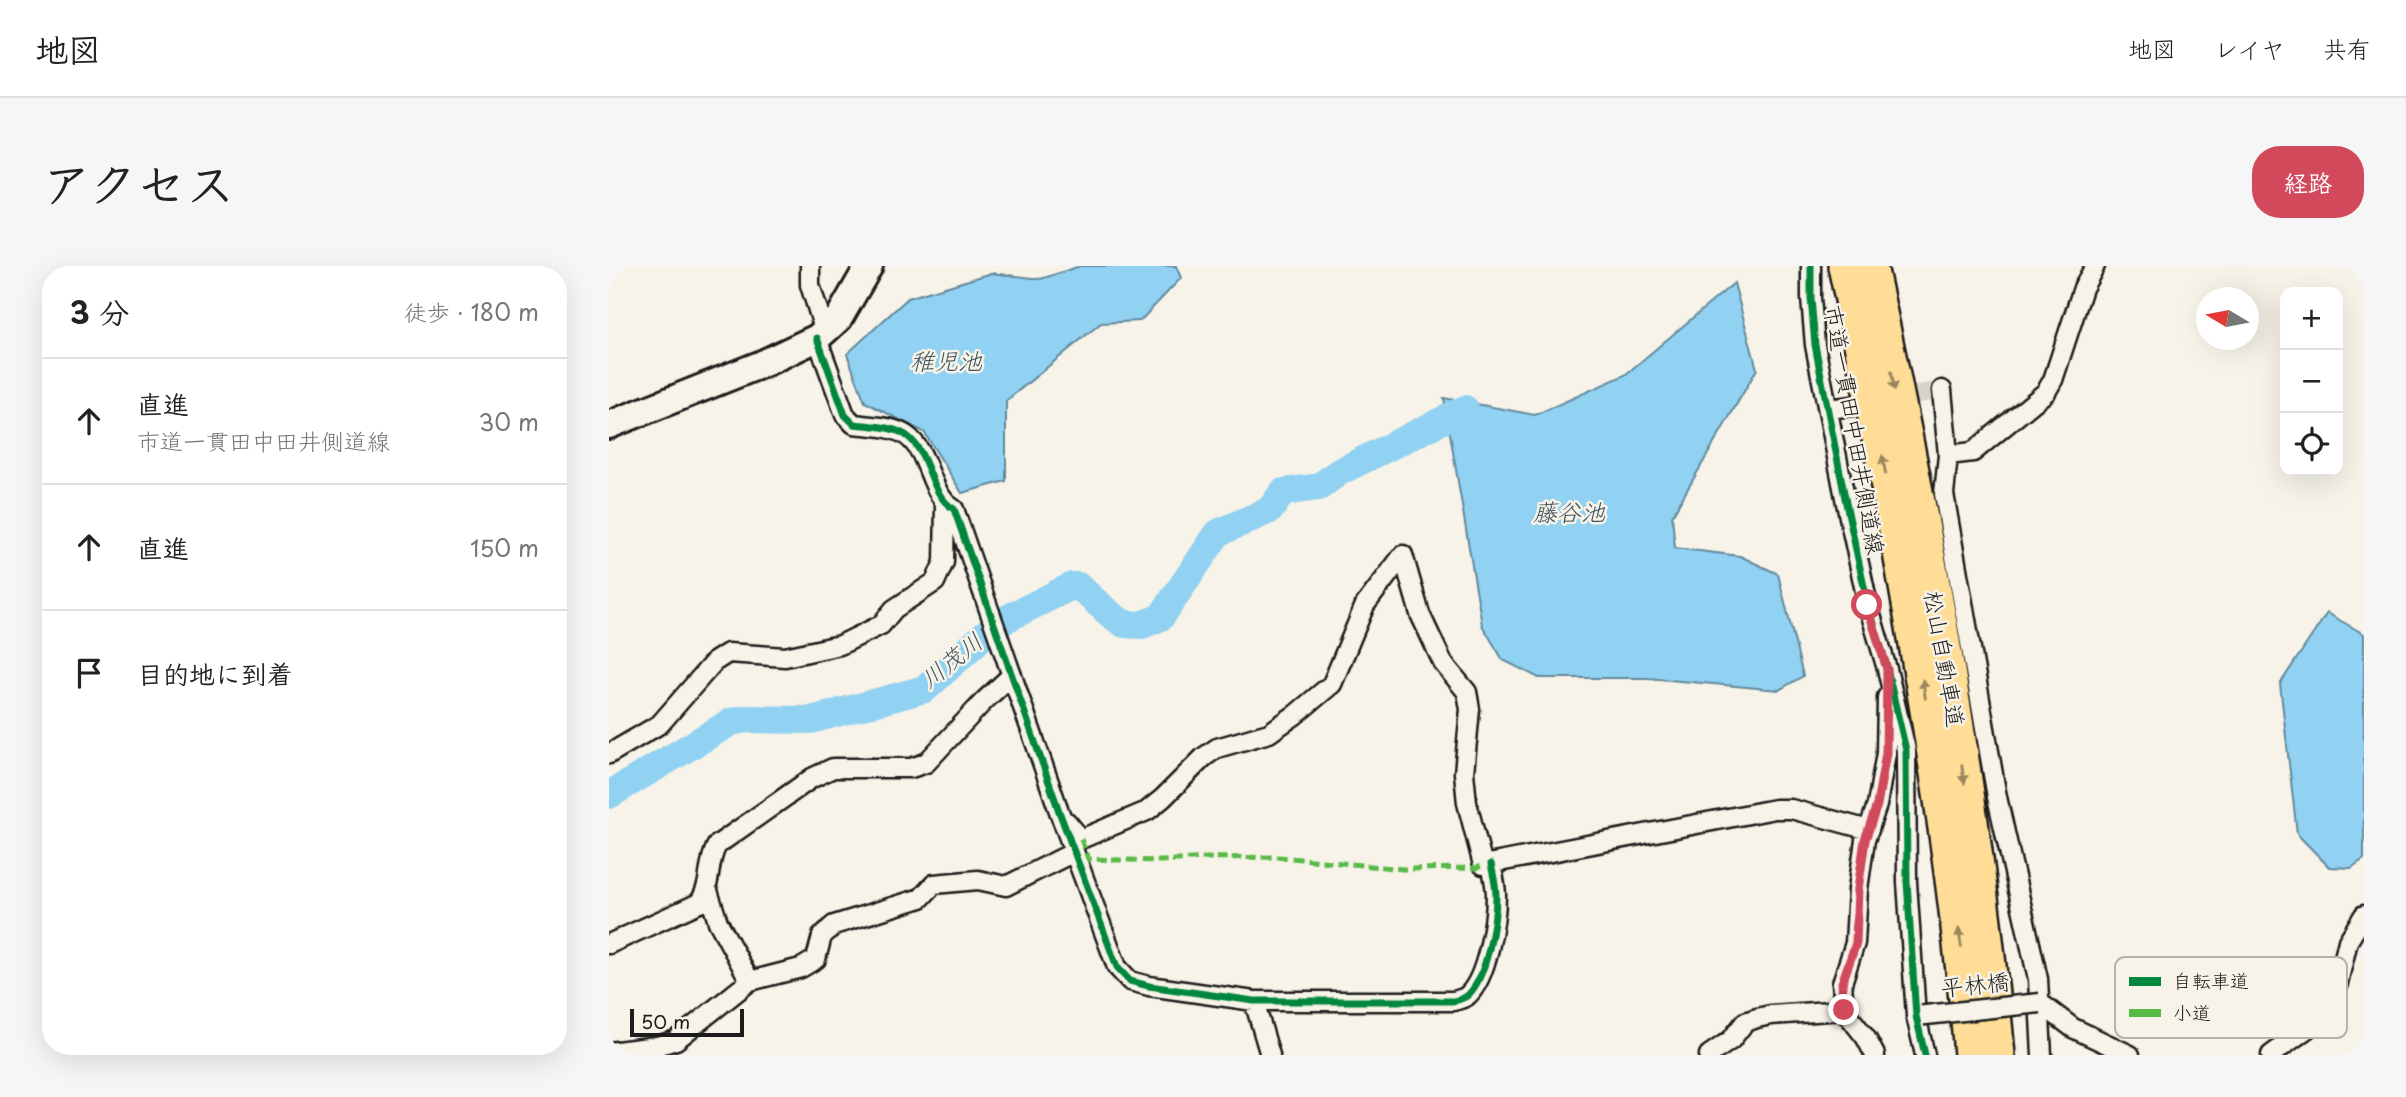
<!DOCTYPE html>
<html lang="ja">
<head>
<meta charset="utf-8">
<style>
	body { margin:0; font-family:"Playpen Sans","Klee One",sans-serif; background:#f6f6f6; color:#222 }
	.controls { position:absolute; right:21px; top:21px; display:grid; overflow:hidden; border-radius:14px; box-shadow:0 7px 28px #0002 }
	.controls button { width:63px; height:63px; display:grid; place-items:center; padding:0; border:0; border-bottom:2px solid #e0e0e0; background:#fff; color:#222; font:35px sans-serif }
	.compass { position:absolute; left:1587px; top:21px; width:63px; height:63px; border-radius:50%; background:#fff; box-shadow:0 7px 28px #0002; rotate:280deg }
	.scale { position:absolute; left:21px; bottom:18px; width:114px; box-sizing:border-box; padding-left:7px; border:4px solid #1c1c1c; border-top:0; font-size:19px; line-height:24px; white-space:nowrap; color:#1c1c1c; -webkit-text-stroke:5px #f7f3e8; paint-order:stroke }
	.stop { position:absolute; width:21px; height:21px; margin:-16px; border:5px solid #d1495b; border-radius:50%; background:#fff }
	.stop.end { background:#d1495b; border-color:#fff; box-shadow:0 2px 7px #0008 }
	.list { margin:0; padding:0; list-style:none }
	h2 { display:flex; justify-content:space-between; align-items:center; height:91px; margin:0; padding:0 28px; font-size:30px }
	h2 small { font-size:23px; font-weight:400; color:#767676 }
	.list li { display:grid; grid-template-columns:46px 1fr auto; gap:21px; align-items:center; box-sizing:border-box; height:126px; padding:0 28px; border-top:2px solid #e0e0e0 }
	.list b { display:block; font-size:26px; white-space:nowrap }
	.list p { margin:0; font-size:23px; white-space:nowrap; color:#767676 }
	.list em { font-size:23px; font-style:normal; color:#767676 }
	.icon { flex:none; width:38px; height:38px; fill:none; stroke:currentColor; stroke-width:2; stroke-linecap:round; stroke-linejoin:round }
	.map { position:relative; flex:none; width:1755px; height:789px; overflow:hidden; border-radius:28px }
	header { display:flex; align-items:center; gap:42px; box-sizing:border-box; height:98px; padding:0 35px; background:#fff; border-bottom:2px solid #e0e0e0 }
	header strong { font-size:33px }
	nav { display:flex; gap:38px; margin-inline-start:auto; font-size:24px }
	.intro { display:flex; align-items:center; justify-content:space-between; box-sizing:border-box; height:168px; padding:0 42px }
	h1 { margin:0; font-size:49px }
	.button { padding:18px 32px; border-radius:28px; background:#d1495b; color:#fff; font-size:24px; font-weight:700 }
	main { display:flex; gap:42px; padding:0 42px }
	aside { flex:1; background:#fff; border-radius:28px; box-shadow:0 7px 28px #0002 }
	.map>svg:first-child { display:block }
</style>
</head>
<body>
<header>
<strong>地図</strong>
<nav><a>地図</a><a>レイヤ</a><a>共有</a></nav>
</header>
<div class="intro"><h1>アクセス</h1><a class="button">経路</a></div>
<main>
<aside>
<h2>3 分<small>徒歩 · 180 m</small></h2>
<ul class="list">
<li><svg class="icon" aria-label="ahead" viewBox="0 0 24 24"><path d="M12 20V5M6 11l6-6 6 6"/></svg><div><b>直進</b><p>市道一貫田中田井側道線</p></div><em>30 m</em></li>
<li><svg class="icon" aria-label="ahead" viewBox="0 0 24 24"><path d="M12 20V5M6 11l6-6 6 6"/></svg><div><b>直進</b></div><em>150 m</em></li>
<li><svg class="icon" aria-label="arrive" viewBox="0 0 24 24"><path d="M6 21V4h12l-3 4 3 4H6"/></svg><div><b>目的地に到着</b></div></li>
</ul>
</aside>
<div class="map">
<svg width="1755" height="789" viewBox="0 0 1755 789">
	<rect width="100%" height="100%" fill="#f7f3e8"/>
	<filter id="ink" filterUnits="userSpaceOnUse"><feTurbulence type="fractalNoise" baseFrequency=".0143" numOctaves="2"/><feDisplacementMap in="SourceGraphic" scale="14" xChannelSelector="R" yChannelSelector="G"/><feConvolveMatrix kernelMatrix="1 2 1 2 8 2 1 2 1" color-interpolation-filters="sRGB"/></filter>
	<g filter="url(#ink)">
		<path fill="#91d1f2" stroke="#62899c" stroke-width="2" d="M471,0H567L572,12L531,55L492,57L397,135V215L353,227L315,166L256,136L238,88L299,32L383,7L432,13Z
			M1125,17L1148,103L1063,250L1066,282L1131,290L1169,308L1194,410L1170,424L1038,412H930L894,394L873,359L835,132L926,149L1016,109Z
			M1718,347L1755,368V593L1742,602L1720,601L1688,568L1671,418Z"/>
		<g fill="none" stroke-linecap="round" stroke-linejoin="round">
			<path stroke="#91d1f2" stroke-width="28" d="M0,529L122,456L136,453L202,454L316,423L376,368L399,352L463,320H469L501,348L515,358L533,359L552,351L609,267L661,244L674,226L710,221L730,206L856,143"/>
			<path stroke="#d6d3c9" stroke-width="18" stroke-dasharray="18 9" stroke-linecap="butt" d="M1281,133L1333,124"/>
			<g stroke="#1c1c1c" stroke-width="23">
				<path id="street" d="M201,0V19L216,66
					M1202,0V32L1206,79L1237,237L1259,339L1278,403L1297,484L1298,616L1307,750L1316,789
					M208,72L236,149L245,158C260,160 285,160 298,170C322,188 320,229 345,243L451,548L508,701L521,715L540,720L645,735H845C850,733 855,733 859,729C878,711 887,655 887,630C887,619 884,608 882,598
					M1333,124L1339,189L1335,228L1388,531L1429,713L1433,789
					M1219,143L1243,140
					M1339,189L1364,186L1437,126L1444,114L1474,22L1486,0
					M794,289L811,348L834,397L858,426L861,443L855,507L858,537L874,599L1166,543H1182L1260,564
					M0,488L51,458L105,396L119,387L176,391L231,379L272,359L285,343L326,316L335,296L336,238
					M458,556L472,573L538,545L554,532L595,491L608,482L660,467L686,449L723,418L756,339L794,289
					M99,625L109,656L141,715
					M0,678L90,637C104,617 97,599 108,579L203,512L224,502H302L317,497L376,434L403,409
					M645,735L661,789
					M1431,737L1464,762L1521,789
					M0,786L48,780L67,774L141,715L192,702L207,693L213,670L225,659L312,632L325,618L369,614L397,620L465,586
					M1100,789L1122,774L1136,756L1148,752L1162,749L1235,744
					M1266,789L1257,772L1235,744L1233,717L1246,677L1249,623L1256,574L1268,539L1277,487L1278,431
					M1662,789L1703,759L1721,739L1728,721L1739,675L1755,649"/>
			</g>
			<g stroke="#1c1c1c" stroke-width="32">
				<path id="secondary" d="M0,159L153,98L208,72L230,52L260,0"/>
			</g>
			<g stroke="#1c1c1c" stroke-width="38">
				<path id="highway" d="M1236,0C1256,93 1273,187 1290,281C1320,449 1348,619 1362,789
					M1261,0C1317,260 1365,524 1389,789"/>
			</g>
			<use href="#street" stroke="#f7f3e8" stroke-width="18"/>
			<use href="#secondary" stroke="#f7f3e8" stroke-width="26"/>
			<use href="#highway" stroke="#ffdd96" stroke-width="33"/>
			<g stroke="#1c1c1c" stroke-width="23" stroke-linecap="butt">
				<path id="street-bridge" d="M1307,750L1431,737"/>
			</g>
			<use href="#street-bridge" stroke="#f7f3e8" stroke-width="18"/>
			<path stroke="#58b947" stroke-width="5" stroke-dasharray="10 5" stroke-linecap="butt" d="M472,573L479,593L552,595L598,592L671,591L794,603L868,602L874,599"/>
			<g stroke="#f7f3e8" stroke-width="11">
				<path id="cycleway" d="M1202,0V32L1206,79L1237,237L1259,339L1278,403L1297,484L1298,616L1307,750L1316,789
					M208,72L236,149L245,158C260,160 285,160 298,170C322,188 320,229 345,243L451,548L508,701L521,715L540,720L645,735H845C850,733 855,733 859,729C878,711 887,655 887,630C887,619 884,608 882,598"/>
			</g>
			<use href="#cycleway" stroke="#00873e" stroke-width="7"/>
		</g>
		<defs><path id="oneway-solid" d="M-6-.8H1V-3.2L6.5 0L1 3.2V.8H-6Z" transform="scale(1.75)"/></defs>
		<g fill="#99865f">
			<use href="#oneway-solid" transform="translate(1284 115) rotate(79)"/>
			<use href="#oneway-solid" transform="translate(1275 199) rotate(-100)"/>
			<use href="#oneway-solid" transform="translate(1315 423) rotate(-98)"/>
			<use href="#oneway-solid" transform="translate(1354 508) rotate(82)"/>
			<use href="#oneway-solid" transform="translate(1351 672) rotate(-98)"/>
		</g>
	</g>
	<g fill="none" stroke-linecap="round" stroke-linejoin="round" filter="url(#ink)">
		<path stroke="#d1495b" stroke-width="9" d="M1235,744L1233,717L1247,677L1249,623L1256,574L1268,539L1277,487L1278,403L1258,339"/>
	</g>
	<g text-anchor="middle" stroke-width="5" stroke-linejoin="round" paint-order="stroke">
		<g font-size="23" fill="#1c1c1c" stroke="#f7f3e8">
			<text transform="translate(1245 164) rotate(80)" y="8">市道一貫田中田井側道線</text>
			<text transform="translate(1335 393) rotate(80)" y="8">松山自動車道</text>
			<text transform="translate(1366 719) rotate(-6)" y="8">平林橋</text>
		</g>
		<g font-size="24" font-style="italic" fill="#3f525c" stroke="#f7f3e8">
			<text x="337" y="104">稚児池</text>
			<text x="960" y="255">藤谷池</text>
			<text transform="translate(343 395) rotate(-39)" y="8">川茂川</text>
		</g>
	</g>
	<rect x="1506" y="691" width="232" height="81" rx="10" fill="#f7f3e8" stroke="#b5b2ab" stroke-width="2"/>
	<rect x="1520" y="711" width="32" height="9" fill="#00873e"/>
	<rect x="1520" y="743" width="32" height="8" fill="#58b947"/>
	<g font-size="19" fill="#1c1c1c">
		<text x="1564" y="722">自転車道</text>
		<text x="1564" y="754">小道</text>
	</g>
</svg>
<div class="controls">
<button>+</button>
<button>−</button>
<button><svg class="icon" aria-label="locate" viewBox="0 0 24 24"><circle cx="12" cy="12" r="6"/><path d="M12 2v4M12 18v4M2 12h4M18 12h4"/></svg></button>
</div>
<svg class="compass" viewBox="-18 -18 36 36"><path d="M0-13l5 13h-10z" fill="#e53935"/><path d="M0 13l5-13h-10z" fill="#767676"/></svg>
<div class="scale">50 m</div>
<div class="stop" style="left:1258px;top:339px"></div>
<div class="stop end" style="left:1235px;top:744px"></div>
</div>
</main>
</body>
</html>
